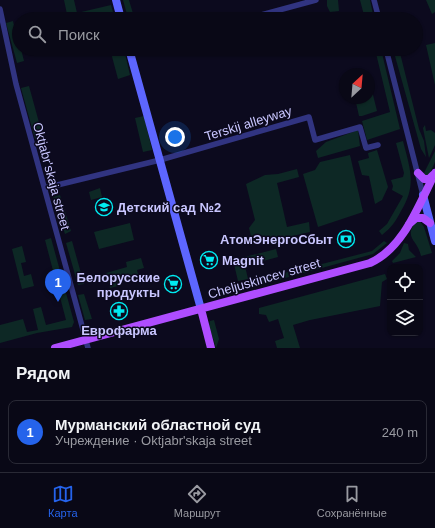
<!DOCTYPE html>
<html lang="ru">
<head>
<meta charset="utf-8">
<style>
	body { margin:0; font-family:Arial,sans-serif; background:#12111f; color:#f1f3f6 }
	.controls { position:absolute; right:12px; bottom:12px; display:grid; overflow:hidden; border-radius:8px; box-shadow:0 1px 3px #0004 }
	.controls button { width:36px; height:36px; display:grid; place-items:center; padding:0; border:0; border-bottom:1px solid #292935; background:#090816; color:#f1f3f6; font:20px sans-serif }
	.compass { position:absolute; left:339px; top:68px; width:36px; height:36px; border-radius:50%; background:#090816; box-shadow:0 1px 3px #0004; rotate:26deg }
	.you { position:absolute; left:175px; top:137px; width:14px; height:14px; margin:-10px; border:3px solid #fff; border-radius:50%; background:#1a73e8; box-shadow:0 0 0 6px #1a73e833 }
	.badge { display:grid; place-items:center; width:26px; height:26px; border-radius:50%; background:#2563eb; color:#fff; font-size:13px; font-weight:700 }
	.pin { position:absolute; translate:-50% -33px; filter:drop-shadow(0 1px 2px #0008) }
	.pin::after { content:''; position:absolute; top:21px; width:14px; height:12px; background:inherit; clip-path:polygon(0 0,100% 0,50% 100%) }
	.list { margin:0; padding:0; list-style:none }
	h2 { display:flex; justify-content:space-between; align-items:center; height:52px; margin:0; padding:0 16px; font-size:17px }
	h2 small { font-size:13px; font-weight:400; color:#999aa1 }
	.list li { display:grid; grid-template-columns:26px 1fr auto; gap:12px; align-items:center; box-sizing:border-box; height:64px; margin:0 8px 8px; padding:0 8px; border:1px solid #292935; border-radius:8px }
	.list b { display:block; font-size:15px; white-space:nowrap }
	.list p { margin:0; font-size:13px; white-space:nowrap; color:#999aa1 }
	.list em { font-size:13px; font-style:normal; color:#999aa1 }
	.icon { flex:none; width:22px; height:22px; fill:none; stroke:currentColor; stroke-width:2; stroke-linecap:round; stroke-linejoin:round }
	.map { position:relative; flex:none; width:435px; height:348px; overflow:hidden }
	.search { position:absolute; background:#090816; box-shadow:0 1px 3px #0004; left:12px; right:12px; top:12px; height:44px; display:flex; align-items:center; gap:10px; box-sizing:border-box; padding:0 14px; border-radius:22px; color:#999aa1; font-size:15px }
	.sheet { height:124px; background:#090816 }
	nav { display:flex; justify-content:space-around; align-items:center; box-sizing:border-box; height:56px; border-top:1px solid #292935; background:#090816; font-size:11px; color:#999aa1 }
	nav a { display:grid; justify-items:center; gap:2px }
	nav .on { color:#2563eb }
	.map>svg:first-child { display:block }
</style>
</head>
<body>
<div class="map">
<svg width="435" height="348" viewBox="0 0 435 348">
	<rect width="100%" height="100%" fill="#0c0a1e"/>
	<path fill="#0d2825" d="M64,0H74L77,13L111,5L115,19H68Z
		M123,0H129L134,17L128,18Z
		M327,0H338L339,11L330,12L327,6Z
		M360,0H370L374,19H365Z
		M426,0H435V12L432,14Z
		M13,21L19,49H21L24,61L17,63L6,23Z
		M435,43V85L426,45Z
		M110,49H124L130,75L118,79Z
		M375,49H381L400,129L367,140L362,121L390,112Z
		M393,49H399L419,129L424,141L426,157L421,149Z
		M29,86L43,137L35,139L21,88Z
		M369,91H372L377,111L362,116H359L355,98H369Z
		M144,116L152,150L143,152L135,118Z
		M425,125L426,131L431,130L435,133V145L429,158L423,128Z
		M358,130L360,146L318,158L316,151L326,142Z
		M403,141C410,169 417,185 401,211C396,221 391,228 382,235L379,231L387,224L403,196L392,190L393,186L391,180L403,177L404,173L396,143Z
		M377,150L388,187L382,200L375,204L369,176L362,175L358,161L369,158L368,153Z
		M435,151V162L429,175L426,176L424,173Z
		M350,155L363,212L318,227L303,174L315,170L320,162Z
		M297,169L299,177L277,183L287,227L309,222L310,232L253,245L249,228L255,220L246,184L265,175L278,174Z
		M100,188L102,197L91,200L89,192Z
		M60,195L71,231L65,234L53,197Z
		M420,221L424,227L432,253L421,256C418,240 403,238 416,222Z
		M130,223L134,240L99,249L94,232Z
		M51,238L74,322L72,327L37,333L0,343V325L23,319L27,332L38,330L33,309L41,307L46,325L66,320L45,240Z
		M72,241L84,284L78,285L66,243Z
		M384,241L387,243L373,254L296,275L295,271L372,251Z
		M404,243L408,244L409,250L416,257L393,263L392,261L400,253Z
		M22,246L26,262L21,263L24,276L31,274L34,286L22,289L12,249Z
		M276,249L278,257L245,266L248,279L238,281L233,260Z
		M141,258L144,268L137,270L139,278L132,280L131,275L120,278L122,285L110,288L106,273L127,267L126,262Z
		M288,272L289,277L218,297L216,293Z
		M385,274L387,279L382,282L380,306L310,320L293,325L300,348H277L275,341L284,338L278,319L269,322L266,315L259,314V308Z
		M84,294L92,319L85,320L78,295Z
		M214,320L219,339L216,348L209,326L210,321Z"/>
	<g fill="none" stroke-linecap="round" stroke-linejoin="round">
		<path stroke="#313481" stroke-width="5.5" d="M374,0L379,19
			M0,9L16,84L88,348
			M246,19L316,0
			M386,49L423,195
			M45,188L160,160L309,117L315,140L360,127L366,148L378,145"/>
		<path stroke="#5d66ff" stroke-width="8" d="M116,0L121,19
			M129,49L201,309
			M423,195L435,241"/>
		<path stroke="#af4dff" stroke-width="8" d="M418,173L424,179H429L433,175
			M409,224L416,218H423L430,223
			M201,309L211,348
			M55,348L370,263C404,248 419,204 435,173"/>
	</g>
	<defs>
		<g id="school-ring" transform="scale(0.9)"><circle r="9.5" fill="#0c0a1e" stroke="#00ebf1" stroke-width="1.5"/><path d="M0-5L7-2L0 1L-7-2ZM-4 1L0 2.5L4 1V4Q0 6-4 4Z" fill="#00ebf1"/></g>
		<g id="bank-ring" transform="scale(0.9)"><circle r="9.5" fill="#0c0a1e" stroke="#00ebf1" stroke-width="1.5"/><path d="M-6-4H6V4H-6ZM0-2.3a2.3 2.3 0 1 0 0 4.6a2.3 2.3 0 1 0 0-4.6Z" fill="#00ebf1"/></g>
		<g id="supermarket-ring" transform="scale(0.9)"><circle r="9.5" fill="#0c0a1e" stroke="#00ebf1" stroke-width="1.5"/><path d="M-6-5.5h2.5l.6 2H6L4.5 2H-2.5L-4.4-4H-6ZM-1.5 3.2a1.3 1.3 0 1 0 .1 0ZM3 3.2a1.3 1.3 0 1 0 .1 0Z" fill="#00ebf1"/></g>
		<g id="pharmacy-ring" transform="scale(0.9)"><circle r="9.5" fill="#0c0a1e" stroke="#00ebf1" stroke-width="1.5"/><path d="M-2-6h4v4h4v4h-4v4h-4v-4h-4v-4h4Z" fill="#00ebf1"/></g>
	</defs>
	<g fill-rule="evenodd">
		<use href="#school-ring" x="104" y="207"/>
		<use href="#bank-ring" x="346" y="239"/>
		<use href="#supermarket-ring" x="209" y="260"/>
		<use href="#supermarket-ring" x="173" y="284"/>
		<use href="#pharmacy-ring" x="119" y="311"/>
	</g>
	<g text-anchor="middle" stroke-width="3" stroke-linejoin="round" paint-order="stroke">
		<g font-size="13" fill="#c9c6ff" stroke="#0c0a1e">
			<text transform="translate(248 123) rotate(-17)" y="5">Terskij alleyway</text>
			<text transform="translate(52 176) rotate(75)" y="5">Oktjabr'skaja street</text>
			<text transform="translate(264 278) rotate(-16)" y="5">Cheljuskincev street</text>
		</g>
		<g font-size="13" font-weight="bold" fill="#c9c6ff" stroke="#0c0a1e" text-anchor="start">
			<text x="117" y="212">Детский сад №2</text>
			<text x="333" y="244" text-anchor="end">АтомЭнергоСбыт</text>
			<text x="222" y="265">Magnit</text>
			<text x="160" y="282" text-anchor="end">Белорусские<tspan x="160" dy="15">продукты</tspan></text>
			<text x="119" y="335" text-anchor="middle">Еврофарма</text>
		</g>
	</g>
</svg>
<div class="controls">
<button><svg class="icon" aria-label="locate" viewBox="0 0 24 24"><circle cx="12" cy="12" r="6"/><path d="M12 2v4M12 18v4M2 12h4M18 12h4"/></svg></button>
<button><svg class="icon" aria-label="layers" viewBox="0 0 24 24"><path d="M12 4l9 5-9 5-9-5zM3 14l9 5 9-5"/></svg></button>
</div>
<svg class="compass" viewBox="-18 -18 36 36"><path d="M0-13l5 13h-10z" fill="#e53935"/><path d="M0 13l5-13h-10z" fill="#999aa1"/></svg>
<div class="you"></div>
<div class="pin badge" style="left:58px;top:302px">1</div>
<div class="search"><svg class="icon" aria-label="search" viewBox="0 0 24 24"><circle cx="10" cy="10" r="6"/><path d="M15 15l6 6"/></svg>Поиск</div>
</div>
<section class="sheet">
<h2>Рядом<small></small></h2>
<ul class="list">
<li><span class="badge">1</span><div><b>Мурманский областной суд</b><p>Учреждение · Oktjabr'skaja street</p></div><em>240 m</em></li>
</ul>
</section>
<nav>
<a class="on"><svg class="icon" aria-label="map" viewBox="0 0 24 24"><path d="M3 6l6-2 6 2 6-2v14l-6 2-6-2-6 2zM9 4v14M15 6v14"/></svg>Карта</a>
<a><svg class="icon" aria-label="directions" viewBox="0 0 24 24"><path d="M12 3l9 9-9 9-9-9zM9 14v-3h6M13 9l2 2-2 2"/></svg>Маршрут</a>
<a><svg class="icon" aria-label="saved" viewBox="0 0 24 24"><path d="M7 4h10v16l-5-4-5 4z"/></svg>Сохранённые</a>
</nav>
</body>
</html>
